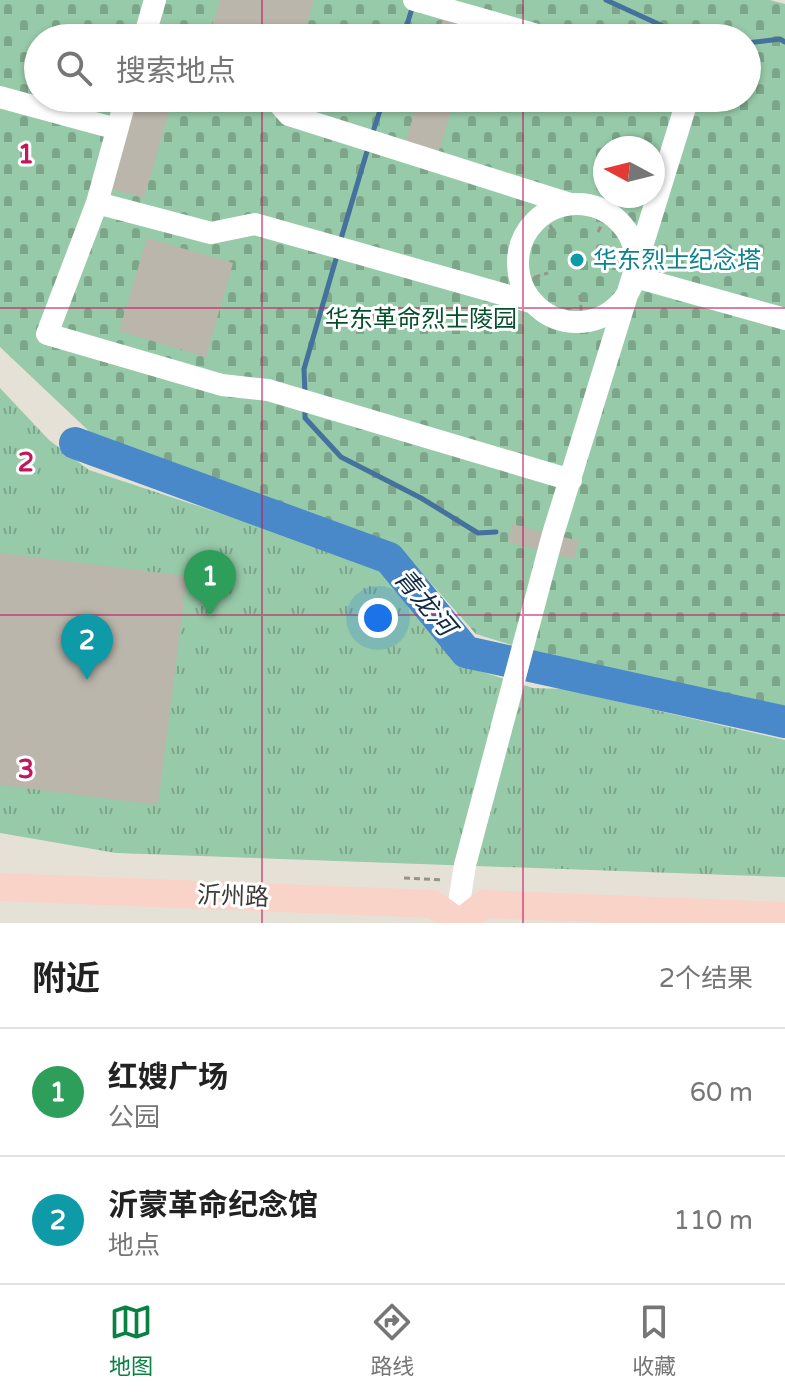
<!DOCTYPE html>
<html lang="zh">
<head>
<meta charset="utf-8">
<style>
	body { margin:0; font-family:"Varela Round","Noto Sans SC",sans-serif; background:#f2f2f2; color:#222 }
	.compass { position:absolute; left:593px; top:136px; width:72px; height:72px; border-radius:50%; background:#fff; box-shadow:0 2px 6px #0004; rotate:277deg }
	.you { position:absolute; left:378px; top:618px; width:28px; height:28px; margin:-20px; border:6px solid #fff; border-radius:50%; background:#1a73e8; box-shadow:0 0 0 12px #1a73e833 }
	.badge { display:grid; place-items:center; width:52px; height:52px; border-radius:50%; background:#0b8043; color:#fff; font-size:26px; font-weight:700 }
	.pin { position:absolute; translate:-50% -66px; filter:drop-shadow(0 2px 4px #0008) }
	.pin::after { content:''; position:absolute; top:42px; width:28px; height:24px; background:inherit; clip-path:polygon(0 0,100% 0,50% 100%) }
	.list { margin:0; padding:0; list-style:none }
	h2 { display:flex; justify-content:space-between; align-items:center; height:104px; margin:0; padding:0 32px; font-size:34px }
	h2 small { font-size:26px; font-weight:400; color:#767676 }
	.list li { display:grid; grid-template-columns:52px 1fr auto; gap:24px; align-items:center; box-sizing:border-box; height:128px; padding:0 32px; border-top:2px solid #e0e0e0 }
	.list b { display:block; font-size:30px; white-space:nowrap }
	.list p { margin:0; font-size:26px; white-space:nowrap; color:#767676 }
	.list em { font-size:26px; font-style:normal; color:#767676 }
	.icon { flex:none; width:44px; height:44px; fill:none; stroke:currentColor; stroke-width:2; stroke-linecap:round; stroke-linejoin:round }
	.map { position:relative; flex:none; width:785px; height:923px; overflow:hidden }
	.search { position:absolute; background:#fff; box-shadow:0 2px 6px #0004; left:24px; right:24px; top:24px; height:88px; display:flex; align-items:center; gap:20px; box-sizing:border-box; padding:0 28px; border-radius:44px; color:#767676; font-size:30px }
	.sheet { height:360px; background:#fff }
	nav { display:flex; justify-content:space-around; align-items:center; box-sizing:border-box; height:112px; border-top:2px solid #e0e0e0; background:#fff; font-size:22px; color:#767676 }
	nav a { display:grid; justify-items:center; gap:4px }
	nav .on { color:#0b8043 }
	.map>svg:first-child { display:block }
</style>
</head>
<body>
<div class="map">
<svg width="785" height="923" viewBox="0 0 785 923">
	<defs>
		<pattern id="cemetery-stones" width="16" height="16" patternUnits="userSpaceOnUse" patternTransform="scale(2)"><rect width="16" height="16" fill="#97caa8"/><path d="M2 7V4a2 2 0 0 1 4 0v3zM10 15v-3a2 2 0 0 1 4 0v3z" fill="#7ca58a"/></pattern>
		<pattern id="park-tufts" width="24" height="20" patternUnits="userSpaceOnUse" patternTransform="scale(2)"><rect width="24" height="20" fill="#97caa8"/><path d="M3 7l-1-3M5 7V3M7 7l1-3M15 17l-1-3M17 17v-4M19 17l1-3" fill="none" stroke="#7ca58a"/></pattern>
	</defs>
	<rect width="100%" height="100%" fill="#e6e1d6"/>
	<path fill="url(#cemetery-stones)" fill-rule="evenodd" d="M0,0H770L785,4V707L541,654L476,634L398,546L93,435L0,347ZM38,38H747V98H38ZM605,148H653V196H605Z"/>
	<path fill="url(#park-tufts)" d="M0,388L49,440L89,470L383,567L458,664L533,688L564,689L785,740V877L116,853L0,833Z"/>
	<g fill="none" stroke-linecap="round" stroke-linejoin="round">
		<path stroke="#45719d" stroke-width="5" d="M606,0L689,38
			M403,38L413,5
			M747,43L780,39L785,42
			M372,135L384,98
			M340,242L368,148
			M305,393L304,369L338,252
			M305,407V418L341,457L421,498L478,533L496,532"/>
		<path stroke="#4988c9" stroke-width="32" d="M75,443L389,558L466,652L785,722"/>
	</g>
	<path fill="#bbb6ac" d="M220,0H314L302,38H208Z
		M444,16L477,26L473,38H437Z
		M134,98H173L144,198L108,188Z
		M419,98H455L437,157L404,146Z
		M147,238L233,263L206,357L119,331Z
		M512,524L579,541L574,559L508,542Z
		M0,553L187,576L158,805L0,785Z"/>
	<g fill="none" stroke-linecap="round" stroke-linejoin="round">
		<path stroke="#97938b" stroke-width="3" stroke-dasharray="6 4" stroke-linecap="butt" d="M544,217L556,234
			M598,232L608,212
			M525,280L548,273
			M580,295L582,322
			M404,878L444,880"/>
		<path stroke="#fff" stroke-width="22" d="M414,0L548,38
			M144,38L155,0
			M0,97L117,129
			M126,98L97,203L211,233L255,224L534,303
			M274,98L289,115L570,204
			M97,203L47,334L222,385L268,390L571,480
			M518 263a59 59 0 1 1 118 0a59 59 0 1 1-118 0Z
			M635,277L785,319
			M459,923V903L465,865L553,534L688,98"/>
		<path stroke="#f9d3c7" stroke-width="28" d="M0,887L433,904L459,923
			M460,923L484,904L785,916"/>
	</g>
	<path fill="none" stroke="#c2185b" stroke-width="2" stroke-opacity="0.55" d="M262,0V38M523,0V38M262,98V923M523,98V923M0,308H785M0,615H785"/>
	<circle fill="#0f9aa8" stroke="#fff" stroke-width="3" cx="577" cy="260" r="8"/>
	<g text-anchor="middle" stroke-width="6" stroke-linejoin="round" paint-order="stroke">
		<g font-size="24" fill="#0d838f" stroke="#fff" text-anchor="start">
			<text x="593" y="268">华东烈士纪念塔</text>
		</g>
		<g font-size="24" fill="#054f2c" stroke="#fff">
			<text x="421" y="327">华东革命烈士陵园</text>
		</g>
		<g font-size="24" fill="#3d3b37" stroke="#fff">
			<text transform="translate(233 896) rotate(2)" y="8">沂州路</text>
		</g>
		<g font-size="26" font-style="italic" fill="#102b46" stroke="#fff">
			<text transform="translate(425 602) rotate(50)" y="9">青龙河</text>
		</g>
	</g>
	<g font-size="26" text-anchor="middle" font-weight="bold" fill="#c2185b" stroke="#fff" stroke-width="6" stroke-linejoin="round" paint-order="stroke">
		<text x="26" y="163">1</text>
		<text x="26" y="471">2</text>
		<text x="26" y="778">3</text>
	</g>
</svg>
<svg class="compass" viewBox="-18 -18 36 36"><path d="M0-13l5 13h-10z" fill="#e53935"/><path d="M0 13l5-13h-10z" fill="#767676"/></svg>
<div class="you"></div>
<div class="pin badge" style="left:210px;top:616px;background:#2e9e5b">1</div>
<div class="pin badge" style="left:87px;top:680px;background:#0f9aa8">2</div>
<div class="search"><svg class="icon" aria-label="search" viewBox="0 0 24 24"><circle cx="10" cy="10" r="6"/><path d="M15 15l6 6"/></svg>搜索地点</div>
</div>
<section class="sheet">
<h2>附近<small>2个结果</small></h2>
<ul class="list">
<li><span class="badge" style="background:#2e9e5b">1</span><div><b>红嫂广场</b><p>公园</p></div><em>60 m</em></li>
<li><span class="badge" style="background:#0f9aa8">2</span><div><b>沂蒙革命纪念馆</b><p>地点</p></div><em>110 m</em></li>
</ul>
</section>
<nav>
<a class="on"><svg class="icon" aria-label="map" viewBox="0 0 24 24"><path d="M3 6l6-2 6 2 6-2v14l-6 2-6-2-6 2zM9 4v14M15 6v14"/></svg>地图</a>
<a><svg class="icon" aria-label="directions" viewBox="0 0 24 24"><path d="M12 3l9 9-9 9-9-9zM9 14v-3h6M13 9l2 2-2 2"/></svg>路线</a>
<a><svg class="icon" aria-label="saved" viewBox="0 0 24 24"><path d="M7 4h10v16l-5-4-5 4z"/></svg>收藏</a>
</nav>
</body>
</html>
